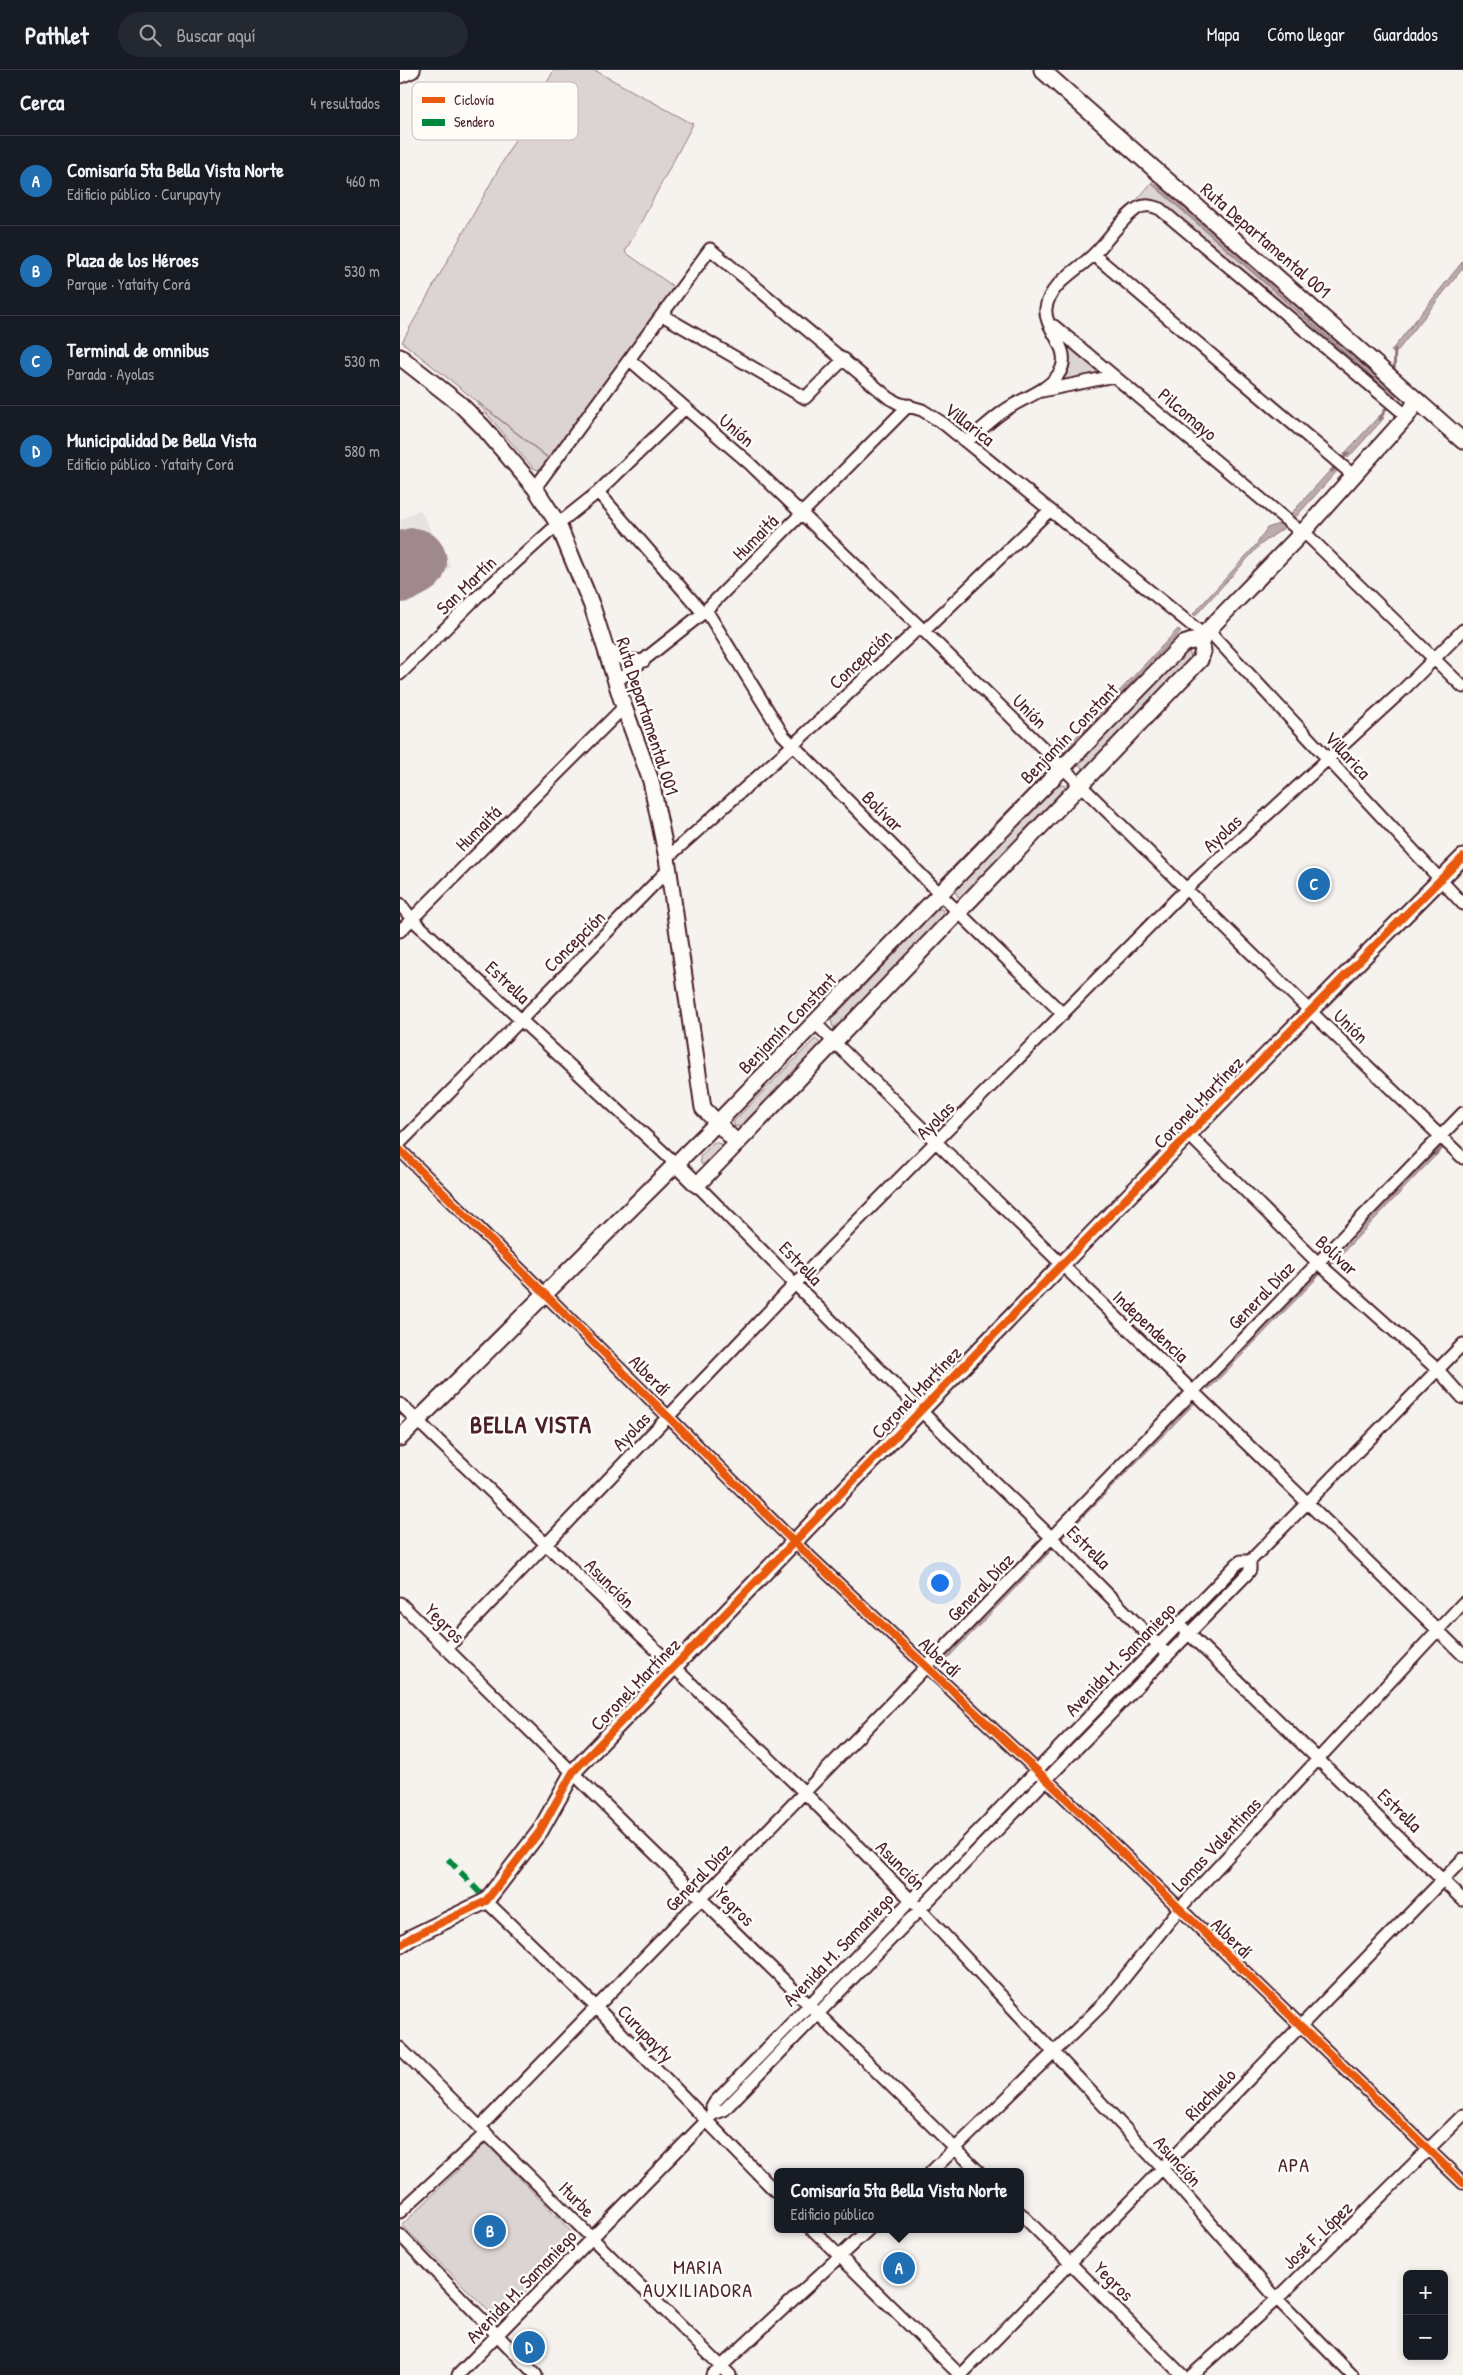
<!DOCTYPE html>
<html lang="es">
<head>
<meta charset="utf-8">
<style>
	body { margin:0; font-family:"Patrick Hand",sans-serif; background:#242831; color:#f1f3f6 }
	.controls { position:absolute; right:15px; bottom:15px; display:grid; overflow:hidden; border-radius:8px; box-shadow:0 2px 8px #0003 }
	.controls button { width:45px; height:45px; display:grid; place-items:center; padding:0; border:0; border-bottom:1px solid #363941; background:#171b24; color:#f1f3f6; font:25px sans-serif }
	.you { position:absolute; left:539px; top:1512px; width:18px; height:18px; margin:-12px; border:4px solid #fff; border-radius:50%; background:#1a73e8; box-shadow:0 0 0 8px #1a73e833 }
	.badge { display:grid; place-items:center; width:32px; height:32px; border-radius:50%; background:#1f6fb2; color:#fff; font-size:16px; font-weight:700 }
	.pin { position:absolute; translate:-50% -50%; border:2px solid #fff; box-shadow:0 1px 5px #0006 }
	.popup { position:absolute; left:374px; top:2098px; width:250px; height:65px; box-sizing:border-box; display:grid; place-content:center; border-radius:8px; background:#171b24; filter:drop-shadow(0 1px 4px #0005); font-size:16px; white-space:nowrap; color:#9ea1a6 }
	.popup b { font-size:19px; color:#f1f3f6 }
	.popup::after { content:''; position:absolute; left:50%; top:100%; margin-left:-10px; border:10px solid transparent; border-top-color:#171b24 }
	.list { margin:0; padding:0; list-style:none }
	h2 { display:flex; justify-content:space-between; align-items:center; height:65px; margin:0; padding:0 20px; font-size:21px }
	h2 small { font-size:16px; font-weight:400; color:#9ea1a6 }
	.list li { display:grid; grid-template-columns:32px 1fr auto; gap:15px; align-items:center; box-sizing:border-box; height:90px; padding:0 20px; border-top:1px solid #363941 }
	.list b { display:block; font-size:19px; white-space:nowrap }
	.list p { margin:0; font-size:16px; white-space:nowrap; color:#9ea1a6 }
	.list em { font-size:16px; font-style:normal; color:#9ea1a6 }
	.icon { flex:none; width:28px; height:28px; fill:none; stroke:currentColor; stroke-width:2; stroke-linecap:round; stroke-linejoin:round }
	.map { position:relative; flex:none; width:1063px; height:2305px; overflow:hidden }
	header { display:flex; align-items:center; gap:30px; box-sizing:border-box; height:70px; padding:0 25px; background:#171b24; border-bottom:1px solid #363941 }
	header strong { font-size:24px }
	nav { display:flex; gap:28px; margin-inline-start:auto; font-size:18px }
	.search { width:350px; height:45px; background:#242831; display:flex; align-items:center; gap:12px; box-sizing:border-box; padding:0 18px; border-radius:28px; color:#9ea1a6; font-size:19px }
	main { display:flex }
	aside { flex:1; background:#171b24 }
	.map>svg:first-child { display:block }
</style>
</head>
<body>
<header>
<strong>Pathlet</strong>
<div class="search"><svg class="icon" aria-label="search" viewBox="0 0 24 24"><circle cx="10" cy="10" r="6"/><path d="M15 15l6 6"/></svg>Buscar aquí</div>
<nav><a>Mapa</a><a>Cómo llegar</a><a>Guardados</a></nav>
</header>
<main>
<aside>
<h2>Cerca<small>4 resultados</small></h2>
<ul class="list">
<li><span class="badge">A</span><div><b>Comisaría 5ta Bella Vista Norte</b><p>Edificio público · Curupayty</p></div><em>460 m</em></li>
<li><span class="badge">B</span><div><b>Plaza de los Héroes</b><p>Parque · Yataity Corá</p></div><em>530 m</em></li>
<li><span class="badge">C</span><div><b>Terminal de omnibus</b><p>Parada · Ayolas</p></div><em>530 m</em></li>
<li><span class="badge">D</span><div><b>Municipalidad De Bella Vista</b><p>Edificio público · Yataity Corá</p></div><em>580 m</em></li>
</ul>
</aside>
<div class="map">
<svg width="1063" height="2305" viewBox="0 0 1063 2305">
	<rect width="100%" height="100%" fill="#f6f3ef"/>
	<filter id="ink" filterUnits="userSpaceOnUse"><feTurbulence type="fractalNoise" baseFrequency=".02" numOctaves="2"/><feDisplacementMap in="SourceGraphic" scale="10" xChannelSelector="R" yChannelSelector="G"/><feConvolveMatrix kernelMatrix="1 2 1 2 8 2 1 2 1" color-interpolation-filters="sRGB"/></filter>
	<g filter="url(#ink)">
		<path fill="#e9e3e0" d="M20,439L51,497L22,520L0,533V450Z"/>
		<path fill="#dcd4d2" stroke="#937a7e" d="M154,0H194L293,54L225,182L274,217L150,389L2,272Z
			M753,111L996,325L995,328L766,136C754,128 744,129 732,136Z
			M665,272L703,304L653,315Z
			M75,330L150,390L138,400L133,398Z
			M785,582H789L792,589L686,698H682L680,696V691Z
			M658,714L665,716L664,721L562,827H558L555,821Z
			M538,839H542L545,846L438,957H433L431,950Z
			M415,969L419,972V977L341,1057L334,1056V1051Z
			M314,1072L321,1074V1079L306,1094H301L300,1087Z
			M840,1498L843,1500L792,1551L790,1549Z
			M751,1589L754,1592L651,1697L649,1696Z
			M629,1715L631,1718L525,1825L524,1823Z
			M506,1843L507,1846L422,1932L420,1931Z
			M86,2073L177,2168L98,2250L2,2155Z"/>
		<path fill="#bbabac" stroke="#8e7378" d="M753,113L995,326L994,327L752,114Z
			M1063,191V198L995,284L991,281Z
			M980,345L984,348L948,388L944,384Z
			M934,396L938,400L893,450L889,446Z
			M882,453L885,457L860,475L795,546L793,544L856,475L867,458Z
			M778,559L781,561L665,682L663,681Z
			M649,698L650,699L540,812L539,811Z
			M1036,1082L1038,1083L932,1194L930,1193Z
			M916,1206L918,1207L809,1319L807,1318Z
			M795,1330L796,1332L666,1464L665,1462Z
			M647,1482L649,1483L542,1594L540,1593Z"/>
		<g fill="none" stroke-linecap="round" stroke-linejoin="round">
			<path stroke="#8e7378" stroke-width="3" d="M994,303L995,279
				M980,349L989,333
				M932,401L948,383
				M647,701L666,679
				M1035,1085L1045,1075
				M915,1208L934,1190
				M646,1484L667,1461"/>
			<path stroke="#a0898d" stroke-width="68" d="M0,499L13,492"/>
			<g stroke="#4a1f2b" stroke-width="15">
				<path id="minor" d="M694,185L953,405
					M262,245L405,328L444,289
					M654,256L902,463
					M230,290L349,393L524,561L909,940L1063,1088
					M642,321L714,306
					M566,372C579,362 591,350 604,341C620,329 646,322 658,305C676,280 643,260 646,238C650,212 681,199 696,182C708,170 724,146 738,138C746,134 752,136 760,139L1007,346
					M135,418L310,179L489,328L498,333L522,340L544,354L805,566
					M198,422L303,543
					M903,461L1063,617
					M306,540L383,665L550,834L663,944
					M808,560L1063,834
					M524,561L650,440
					M205,576L222,589L244,591
					M0,604L76,528L158,454L198,422L285,338
					M216,612L303,543L509,335
					M267,788L393,675L520,557
					M0,834L12,849L276,1094
					M0,861L224,637
					M415,953C629,1165 848,1373 1063,1585
					M789,1065L917,1192L1038,1300L1063,1328
					M0,1073L268,800
					M0,1080L394,1472L646,1709L1063,2113
					M297,1115L521,1341L652,1468L763,1580
					M0,1334L404,1722L520,1839L763,2099L877,2229L952,2305
					M0,1533L579,2102
					M785,1560L1063,1830
					M46,1579L394,1215L786,819L1003,620L1063,560
					M86,1831L196,1937L378,2124
					M0,1978L330,2305
					M313,2044L312,2037L315,2032L779,1554L837,1494L841,1491H850
					M80,2057L1063,1043
					M531,2102L705,1932L779,1839L1063,1533
					M0,2142L86,2063
					M620,2143L782,2305
					M412,2159L560,2305
					M0,2165L136,2305
					M58,2305L313,2044L324,2040L847,1504L850,1500V1491L1063,1274
					M312,2305L469,2159
					M561,2305L1063,1789
					M792,2305L877,2229L1063,2045"/>
			</g>
			<g stroke="#4a1f2b" stroke-width="19">
				<path id="tertiary" d="M642,0L1063,371
					M0,5L12,0
					M0,287L60,334L83,357L135,418L158,454L192,536L224,637L251,711L267,788L303,1038L337,1073
					M276,1094L297,1115L800,590L803,581L801,572L808,560L902,463L1007,346L1017,330
					M0,1368L317,1053L783,574L792,571L801,572
					M0,1875L12,1867L86,1831L140,1761L173,1702C468,1395 762,1088 1063,787"/>
			</g>
			<use href="#minor" stroke="#fdfcf7" stroke-width="11"/>
			<use href="#tertiary" stroke="#fdfcf7" stroke-width="15"/>
			<path stroke="#00873e" stroke-width="6" stroke-dasharray="12 6" stroke-linecap="butt" d="M48,1789L80,1823"/>
			<g stroke="#fdfcf7" stroke-width="11">
				<path id="cycleway" d="M0,1080L394,1472L646,1709L1063,2113
					M0,1875L12,1867L86,1831L140,1761L173,1702C468,1395 762,1088 1063,787"/>
			</g>
			<use href="#cycleway" stroke="#e8590c" stroke-width="8"/>
		</g>
	</g>
	<g text-anchor="middle" stroke-width="5" stroke-linejoin="round" paint-order="stroke">
		<g font-size="19" fill="#4a1f2b" stroke="#fdfcf7">
			<text transform="translate(866 170) rotate(41)" y="7">Ruta Departamental 001</text>
			<text transform="translate(788 344) rotate(40)" y="7">Pilcomayo</text>
			<text transform="translate(570 354) rotate(38)" y="7">Villarica</text>
			<text transform="translate(337 360) rotate(41)" y="7">Unión</text>
			<text transform="translate(355 467) rotate(-45)" y="7">Humaitá</text>
			<text transform="translate(66 515) rotate(-44)" y="7">San Martín</text>
			<text transform="translate(460 589) rotate(-43)" y="7">Concepción</text>
			<text transform="translate(630 641) rotate(45)" y="7">Unión</text>
			<text transform="translate(248 646) rotate(72)" y="7">Ruta Departamental 001</text>
			<text transform="translate(669 663) rotate(-46)" y="7">Benjamín Constant</text>
			<text transform="translate(948 685) rotate(47)" y="7">Villarica</text>
			<text transform="translate(483 741) rotate(45)" y="7">Bolívar</text>
			<text transform="translate(78 758) rotate(-45)" y="7">Humaitá</text>
			<text transform="translate(822 763) rotate(-43)" y="7">Ayolas</text>
			<text transform="translate(174 871) rotate(-45)" y="7">Concepción</text>
			<text transform="translate(108 912) rotate(43)" y="7">Estrella</text>
			<text transform="translate(387 953) rotate(-46)" y="7">Benjamín Constant</text>
			<text transform="translate(951 956) rotate(44)" y="7">Unión</text>
			<text transform="translate(798 1032) rotate(-46)" y="7">Coronel Martínez</text>
			<text transform="translate(535 1050) rotate(-45)" y="7">Ayolas</text>
			<text transform="translate(937 1185) rotate(43)" y="7">Bolívar</text>
			<text transform="translate(401 1193) rotate(46)" y="7">Estrella</text>
			<text transform="translate(861 1225) rotate(-46)" y="7">General Díaz</text>
			<text transform="translate(751 1256) rotate(43)" y="7">Independencia</text>
			<text transform="translate(250 1305) rotate(45)" y="7">Alberdí</text>
			<text transform="translate(516 1322) rotate(-46)" y="7">Coronel Martínez</text>
			<text transform="translate(231 1361) rotate(-46)" y="7">Ayolas</text>
			<text transform="translate(689 1477) rotate(45)" y="7">Estrella</text>
			<text transform="translate(210 1513) rotate(45)" y="7">Asunción</text>
			<text transform="translate(580 1517) rotate(-46)" y="7">General Díaz</text>
			<text transform="translate(45 1553) rotate(45)" y="7">Yegros</text>
			<text transform="translate(540 1587) rotate(43)" y="7">Alberdí</text>
			<text transform="translate(720 1589) rotate(-46)" y="7">Avenida M. Samaniego</text>
			<text transform="translate(235 1614) rotate(-46)" y="7">Coronel Martínez</text>
			<text transform="translate(1000 1740) rotate(44)" y="7">Estrella</text>
			<text transform="translate(816 1774) rotate(-47)" y="7">Lomas Valentinas</text>
			<text transform="translate(501 1795) rotate(45)" y="7">Asunción</text>
			<text transform="translate(298 1807) rotate(-46)" y="7">General Díaz</text>
			<text transform="translate(335 1836) rotate(45)" y="7">Yegros</text>
			<text transform="translate(832 1868) rotate(44)" y="7">Alberdí</text>
			<text transform="translate(438 1879) rotate(-46)" y="7">Avenida M. Samaniego</text>
			<text transform="translate(246 1963) rotate(46)" y="7">Curupayty</text>
			<text transform="translate(810 2024) rotate(-46)" y="7">Riachuelo</text>
			<text transform="translate(778 2091) rotate(48)" y="7">Asunción</text>
			<text transform="translate(177 2129) rotate(45)" y="7">Iturbe</text>
			<text transform="translate(917 2165) rotate(-44)" y="7">José F. López</text>
			<text transform="translate(714 2211) rotate(45)" y="7">Yegros</text>
			<text transform="translate(121 2216) rotate(-46)" y="7">Avenida M. Samaniego</text>
		</g>
		<g font-size="20" letter-spacing="1" fill="#4a1f2b" stroke="#fdfcf7">
			<text x="894" y="2102">APA</text>
			<text x="298" y="2204">MARIA<tspan x="298" dy="23">AUXILIADORA</tspan></text>
		</g>
		<g font-size="24" font-weight="bold" letter-spacing="1" fill="#4a1f2b" stroke="#fdfcf7">
			<text x="131" y="1363">BELLA VISTA</text>
		</g>
	</g>
	<rect x="12" y="12" width="166" height="58" rx="8" fill="#fdfcf7" stroke="#c7baba" stroke-width="1"/>
	<rect x="22" y="27" width="23" height="6" fill="#e8590c"/>
	<rect x="22" y="49" width="23" height="7" fill="#00873e"/>
	<g font-size="14" fill="#4a1f2b">
		<text x="54" y="35">Ciclovía</text>
		<text x="54" y="57">Sendero</text>
	</g>
</svg>
<div class="controls">
<button>+</button>
<button>−</button>
</div>
<div class="you"></div>
<div class="pin badge" style="left:499px;top:2198px">A</div>
<div class="popup"><b>Comisaría 5ta Bella Vista Norte</b>Edificio público</div>
<div class="pin badge" style="left:90px;top:2161px">B</div>
<div class="pin badge" style="left:914px;top:814px">C</div>
<div class="pin badge" style="left:129px;top:2277px">D</div>
</div>
</main>
</body>
</html>
